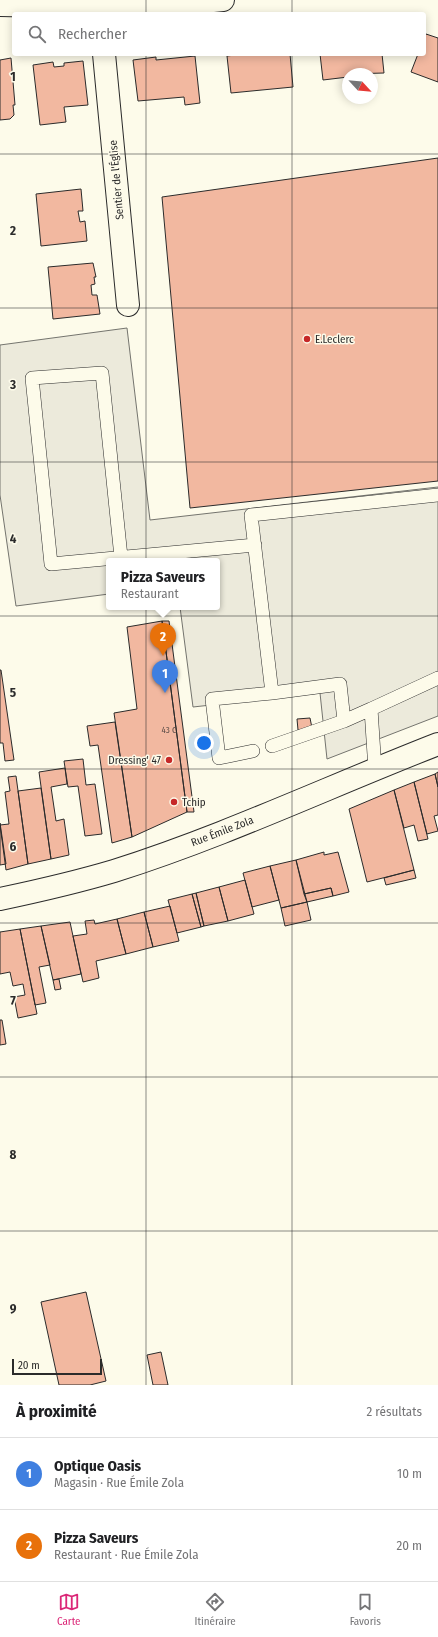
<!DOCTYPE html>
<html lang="fr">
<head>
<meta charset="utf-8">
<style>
	body { margin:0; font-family:"Fira Sans Condensed",sans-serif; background:#f2f2f2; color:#202124 }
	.compass { position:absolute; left:342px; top:68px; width:36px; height:36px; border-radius:50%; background:#fff; box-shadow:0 2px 10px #0003; rotate:116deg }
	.scale { position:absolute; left:12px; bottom:10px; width:90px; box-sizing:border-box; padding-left:4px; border:2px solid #2b2b2b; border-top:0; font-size:11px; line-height:14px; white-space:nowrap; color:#2b2b2b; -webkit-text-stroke:3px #fdfbea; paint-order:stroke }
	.you { position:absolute; left:204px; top:743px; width:14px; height:14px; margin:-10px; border:3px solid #fff; border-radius:50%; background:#1a73e8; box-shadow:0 0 0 6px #1a73e833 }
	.badge { display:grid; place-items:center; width:26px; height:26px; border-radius:50%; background:#db2777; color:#fff; font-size:13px; font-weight:700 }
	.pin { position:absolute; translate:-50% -33px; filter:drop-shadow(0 1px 2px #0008) }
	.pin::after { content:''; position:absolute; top:21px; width:14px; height:12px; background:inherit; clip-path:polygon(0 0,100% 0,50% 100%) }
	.popup { position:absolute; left:106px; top:558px; width:114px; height:52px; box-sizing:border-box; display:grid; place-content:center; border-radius:4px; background:#fff; filter:drop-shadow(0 1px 3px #0005); font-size:13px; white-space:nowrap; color:#757577 }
	.popup b { font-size:15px; color:#202124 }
	.popup::after { content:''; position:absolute; left:50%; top:100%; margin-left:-8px; border:8px solid transparent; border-top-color:#fff }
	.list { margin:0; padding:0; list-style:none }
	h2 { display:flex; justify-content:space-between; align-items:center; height:52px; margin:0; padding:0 16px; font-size:17px }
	h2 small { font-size:13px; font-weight:400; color:#757577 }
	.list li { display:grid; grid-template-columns:26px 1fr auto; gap:12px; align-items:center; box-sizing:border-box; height:72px; padding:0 16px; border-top:1px solid #e0e0e0 }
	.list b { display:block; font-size:15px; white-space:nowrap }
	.list p { margin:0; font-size:13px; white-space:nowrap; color:#757577 }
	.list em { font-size:13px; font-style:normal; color:#757577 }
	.icon { flex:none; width:22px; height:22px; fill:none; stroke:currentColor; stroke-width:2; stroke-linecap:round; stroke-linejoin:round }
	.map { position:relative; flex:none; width:438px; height:1385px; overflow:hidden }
	.search { position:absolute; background:#fff; box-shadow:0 2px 10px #0003; left:12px; right:12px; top:12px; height:44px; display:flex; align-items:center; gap:10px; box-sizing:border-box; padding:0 14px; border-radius:4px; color:#757577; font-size:15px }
	.sheet { height:196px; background:#fff }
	nav { display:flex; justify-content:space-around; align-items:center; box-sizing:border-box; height:56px; border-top:1px solid #e0e0e0; background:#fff; font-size:11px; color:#757577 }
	nav a { display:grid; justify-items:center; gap:2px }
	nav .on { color:#db2777 }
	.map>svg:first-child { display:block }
</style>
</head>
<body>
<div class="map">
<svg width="438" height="1385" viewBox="0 0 438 1385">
	<rect width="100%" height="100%" fill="#fdfbea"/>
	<path fill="#eceadb" stroke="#74746e" d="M127,328L150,520L438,487V716L327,759L320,693L193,707L180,607H217V561H109V594L16,606L0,495V345Z"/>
	<path fill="#f2b8a0" stroke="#2b2b2b" d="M426,34L438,38V82L411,72L418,54H424V39Z
		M243,54H290L293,87L231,93L227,56Z
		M320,54H382L384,73L348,74V77L323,80Z
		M195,56L200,103L185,105L184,97L138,101L133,60L156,57V60Z
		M11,58L15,105H13L14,115L10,119L0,120V60Z
		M83,61L88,105L64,107L66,122L40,125L33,65L53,62L54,67L64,66V63Z
		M438,158V481L190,508L162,197Z
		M81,189L83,211H78L80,222L85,221L87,241L41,246L36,194Z
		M93,263L96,277H94L95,284L91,285L92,295H97L100,314L53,319L48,267Z
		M162,621L187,812L132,837L114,713L137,709L127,627Z
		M162,621H169L194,812H187Z
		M0,670H1L14,760L5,761L3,743H0Z
		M310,718L312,728L298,730L297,719Z
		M115,722L132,837L112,843L98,745L90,746L87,726Z
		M83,759L86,785L95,784L102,834L85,836L78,786L68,787L64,761Z
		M65,768L67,784L51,787L56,821L64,819L69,855L51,859L39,772Z
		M438,772V787L435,774Z
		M435,774L438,787V815L434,816L438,831L427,834L414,782Z
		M16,776L28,864L6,870L0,825L9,824L5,792L10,791L8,777Z
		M414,782L428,839L418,841L414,825L404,828L394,790Z
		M41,788L51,859L28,864L18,791Z
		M394,790L414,870L367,882L349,809Z
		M0,823L6,864L0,865Z
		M324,852V855L338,852L349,892L333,896L331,888L304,894L296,860Z
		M296,860L307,902L281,908L270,866Z
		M270,866L279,900L252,907L243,873Z
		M414,870L416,878L386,885L384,878Z
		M245,880L254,914L228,921L219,887Z
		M219,887L228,921L204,926L196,893Z
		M331,888L333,896L307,902L304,894Z
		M196,893L204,926L201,927L192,894Z
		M192,894L201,927L177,933L168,900Z
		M307,902L311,920L285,926L281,908Z
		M170,906L179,941L153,947L144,912Z
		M144,912L153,947L126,954L117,919Z
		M117,919L126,954L96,961L99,978L83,982L73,936L87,934L85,921L94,920L95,924Z
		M70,922L81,974L53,980L41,926Z
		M41,926L50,965L39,967L46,1003L35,1005L20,929Z
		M20,929L37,1014L18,1018L14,997L25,995L23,984L13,986L10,972L0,974V932Z
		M59,979L61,989L55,990L53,980Z
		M0,1020H2L6,1044L0,1045Z
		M86,1292L106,1381L90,1385H59L41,1302Z
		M161,1352L168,1385H153L147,1355Z"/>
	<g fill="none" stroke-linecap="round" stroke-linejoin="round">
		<g stroke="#2b2b2b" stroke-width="14">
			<path id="lane" d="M121,557L102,373L32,378L51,564L255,545
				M344,721L340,684L272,693L251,515L438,495
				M272,746L344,721L371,709
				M253,751L219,758L212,699L272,693
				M375,770L371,709L438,678"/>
		</g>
		<g stroke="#2b2b2b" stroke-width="24">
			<path id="street" d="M0,5L142,8L223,0
				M104,54L128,305"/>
		</g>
		<g stroke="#2b2b2b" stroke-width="24">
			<path id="secondary" d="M0,899C38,891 77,882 114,871C225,836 330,786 438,744"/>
		</g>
		<use href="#lane" stroke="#fdfbea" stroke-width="13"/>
		<use href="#street" stroke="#fdfbea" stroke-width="22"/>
		<use href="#secondary" stroke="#fdfbea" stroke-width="22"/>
	</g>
	<path fill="none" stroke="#2b2b2b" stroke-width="1" stroke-opacity="0.55" d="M146,0V14M292,0V14M146,54V1385M292,54V1385M0,154H438M0,308H438M0,462H438M0,616H438M0,769H438M0,923H438M0,1077H438M0,1231H438"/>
	<g fill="#c62828" stroke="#fdfbea" stroke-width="1.5">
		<circle cx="307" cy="339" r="4"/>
		<circle cx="169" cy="760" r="4"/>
		<circle cx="174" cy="802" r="4"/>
	</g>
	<g text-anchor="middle" stroke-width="3" stroke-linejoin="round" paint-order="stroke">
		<g font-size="9" fill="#5d4e48">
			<text x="169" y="733">43 C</text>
		</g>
		<g font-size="11" fill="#2b2b2b" stroke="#fdfbea">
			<text transform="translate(116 180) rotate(-95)" y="4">Sentier de l'Église</text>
			<text transform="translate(222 831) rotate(-21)" y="4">Rue Émile Zola</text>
		</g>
		<g font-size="11" fill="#2b2b2b" stroke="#fdfbea" text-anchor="start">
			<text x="315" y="343">E.Leclerc</text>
			<text x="161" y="764" text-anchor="end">Dressing' 47</text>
			<text x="182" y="806">Tchip</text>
		</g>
	</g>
	<g font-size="13" text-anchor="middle" font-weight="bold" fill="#2b2b2b" stroke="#fdfbea" stroke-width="3" stroke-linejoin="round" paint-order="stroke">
		<text x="13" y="81">1</text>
		<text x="13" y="235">2</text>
		<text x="13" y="389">3</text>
		<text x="13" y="543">4</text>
		<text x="13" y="697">5</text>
		<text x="13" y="851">6</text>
		<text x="13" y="1005">7</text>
		<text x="13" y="1159">8</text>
		<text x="13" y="1313">9</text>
	</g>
</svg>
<svg class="compass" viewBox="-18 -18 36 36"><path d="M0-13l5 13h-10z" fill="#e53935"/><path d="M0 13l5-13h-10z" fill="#757577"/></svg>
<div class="scale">20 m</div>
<div class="you"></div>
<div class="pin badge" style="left:165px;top:693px;background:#3f7fe0">1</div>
<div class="pin badge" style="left:163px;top:656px;background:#e8710a">2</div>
<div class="popup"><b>Pizza Saveurs</b>Restaurant</div>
<div class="search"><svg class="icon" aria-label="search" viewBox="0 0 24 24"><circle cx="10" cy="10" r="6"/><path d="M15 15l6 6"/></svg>Rechercher</div>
</div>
<section class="sheet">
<h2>À proximité<small>2 résultats</small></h2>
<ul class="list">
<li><span class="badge" style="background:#3f7fe0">1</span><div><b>Optique Oasis</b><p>Magasin · Rue Émile Zola</p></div><em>10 m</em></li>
<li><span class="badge" style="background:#e8710a">2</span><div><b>Pizza Saveurs</b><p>Restaurant · Rue Émile Zola</p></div><em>20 m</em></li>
</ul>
</section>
<nav>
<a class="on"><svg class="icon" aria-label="map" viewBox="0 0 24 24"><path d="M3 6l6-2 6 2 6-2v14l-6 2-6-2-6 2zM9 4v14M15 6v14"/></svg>Carte</a>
<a><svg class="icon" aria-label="directions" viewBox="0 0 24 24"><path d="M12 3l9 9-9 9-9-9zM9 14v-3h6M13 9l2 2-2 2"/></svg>Itinéraire</a>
<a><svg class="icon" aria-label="saved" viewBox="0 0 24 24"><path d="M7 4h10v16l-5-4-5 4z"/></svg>Favoris</a>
</nav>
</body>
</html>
